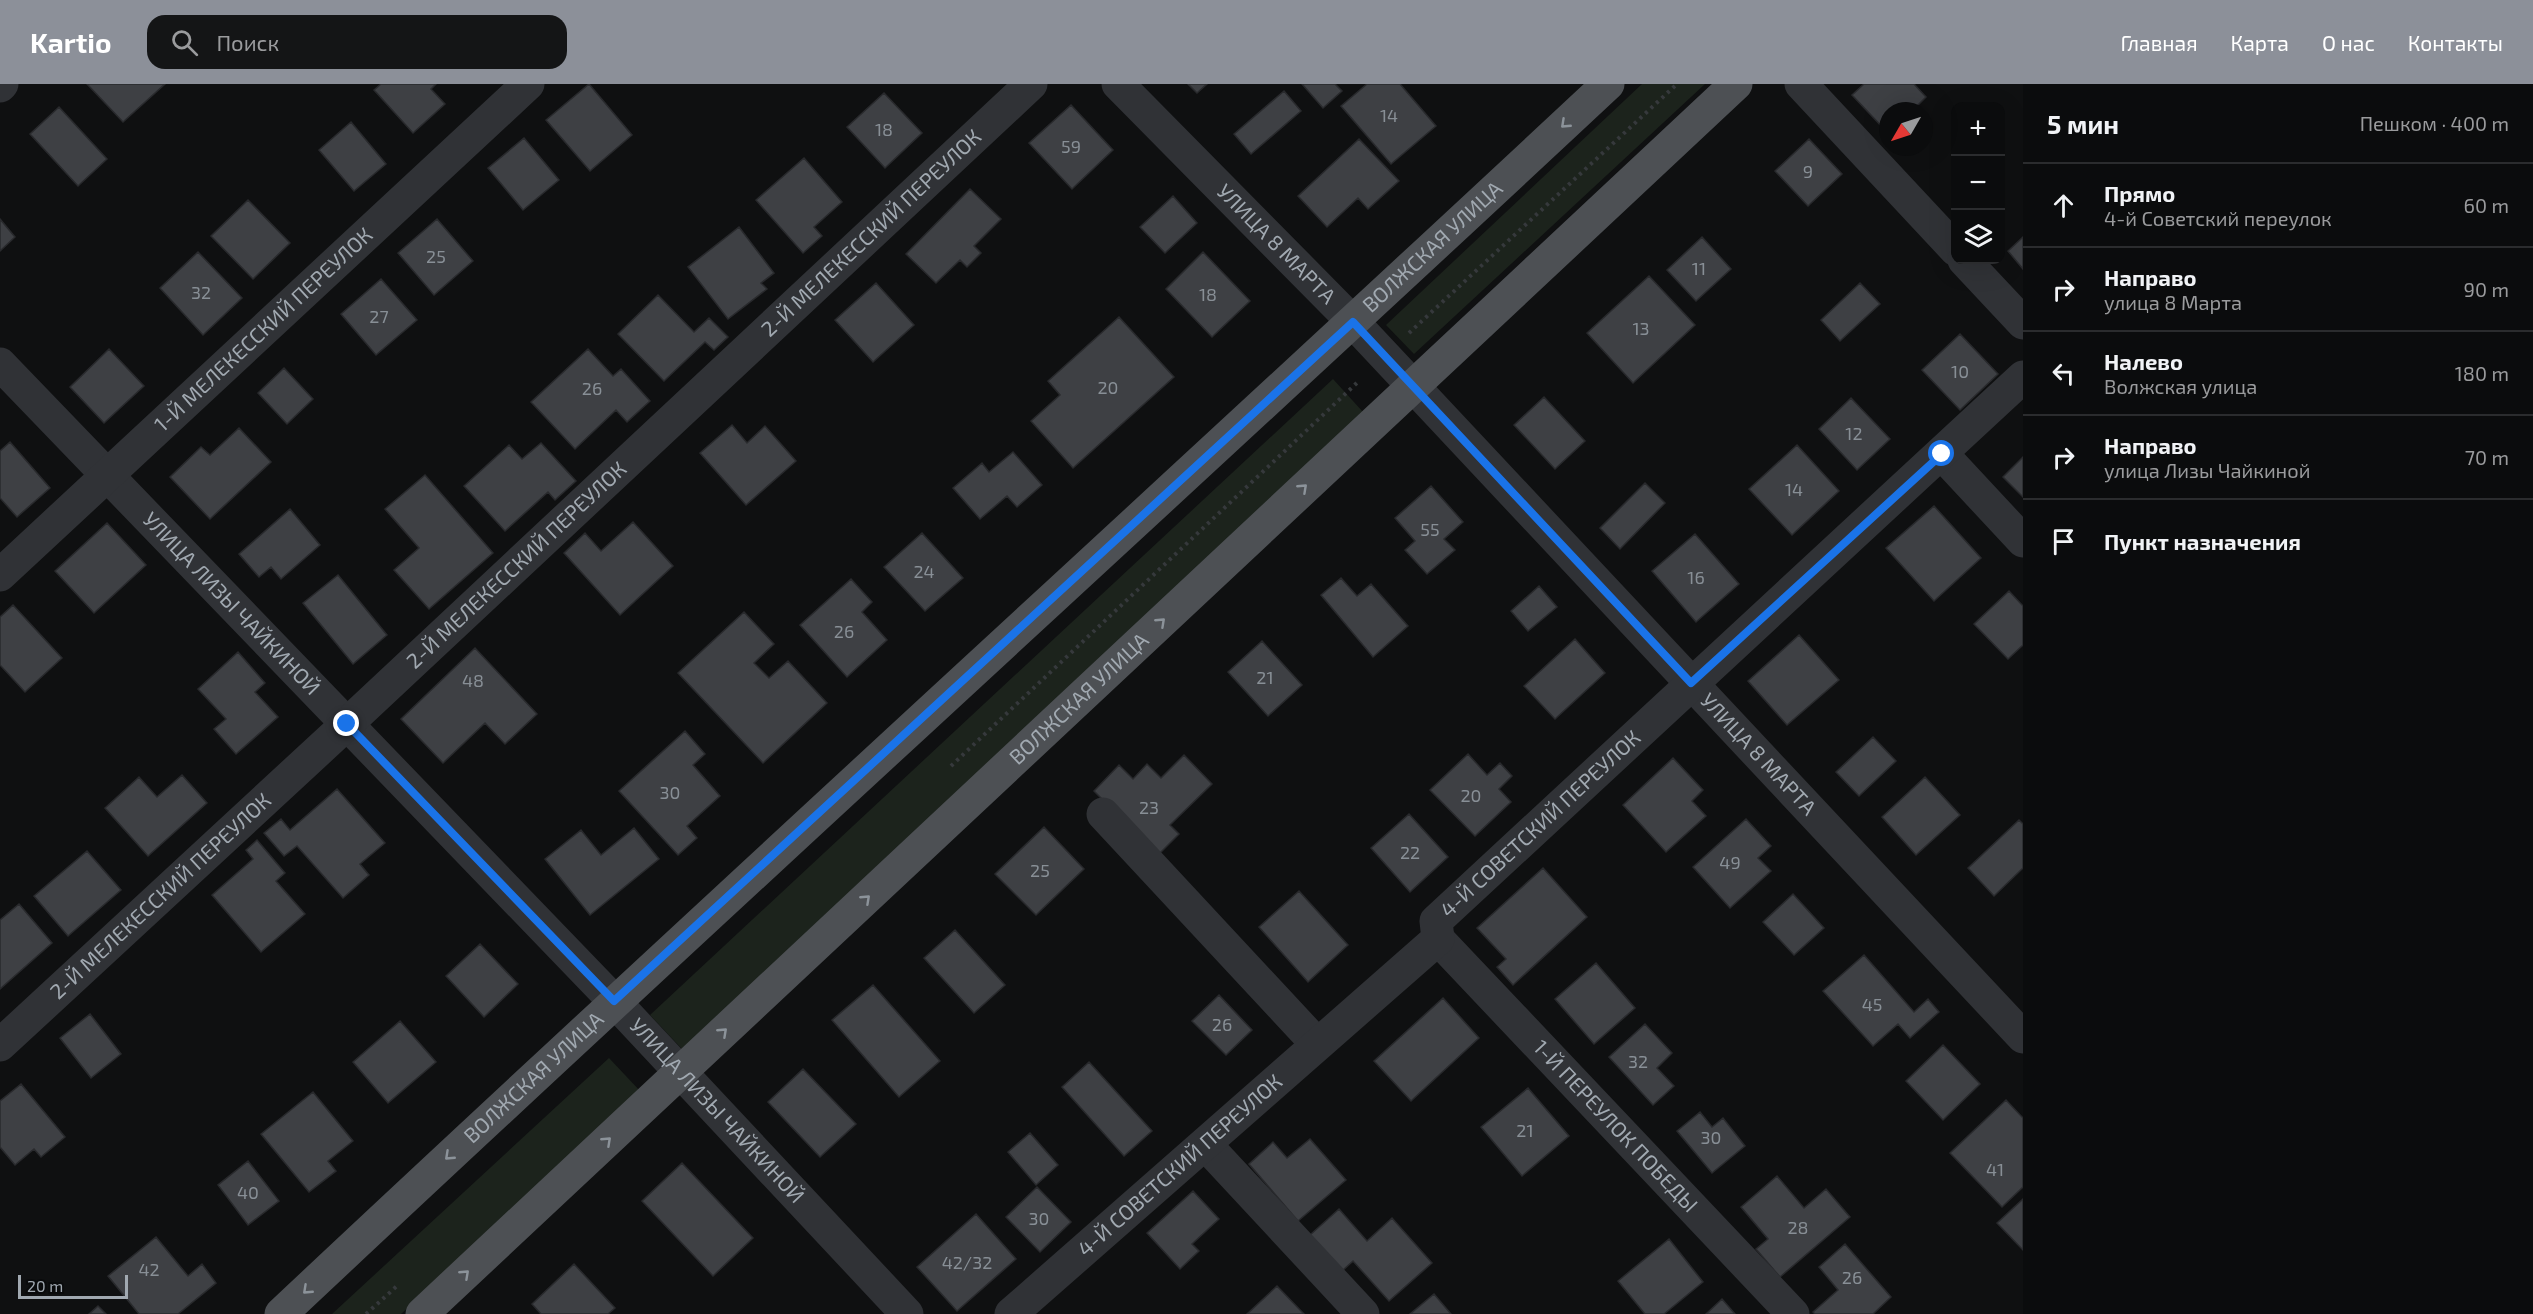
<!DOCTYPE html>
<html lang="ru">
<head>
<meta charset="utf-8">
<style>
	body { margin:0; font-family:"Exo 2",sans-serif; background:#141516; color:#f1f3f6 }
	.controls { position:absolute; right:18px; top:18px; display:grid; overflow:hidden; border-radius:12px; box-shadow:0 6px 24px #0002 }
	.controls button { width:54px; height:54px; display:grid; place-items:center; padding:0; border:0; border-bottom:2px solid #2b2c2e; background:#0b0c0d; color:#f1f3f6; font:30px sans-serif }
	.compass { position:absolute; left:1879px; top:18px; width:54px; height:54px; border-radius:50%; background:#0b0c0d; box-shadow:0 6px 24px #0002; rotate:231deg }
	.scale { position:absolute; left:18px; bottom:15px; width:110px; box-sizing:border-box; padding-left:6px; border:3px solid #a1a9b1; border-top:0; font-size:16px; line-height:21px; white-space:nowrap; color:#a1a9b1; -webkit-text-stroke:4px #0a0b0c; paint-order:stroke }
	.stop { position:absolute; width:18px; height:18px; margin:-14px; border:4px solid #1a73e8; border-radius:50%; background:#fff }
	.stop.end { background:#1a73e8; border-color:#fff; box-shadow:0 2px 6px #0008 }
	.list { margin:0; padding:0; list-style:none }
	h2 { display:flex; justify-content:space-between; align-items:center; height:78px; margin:0; padding:0 24px; font-size:26px }
	h2 small { font-size:20px; font-weight:400; color:#9a9b9d }
	.list li { display:grid; grid-template-columns:39px 1fr auto; gap:18px; align-items:center; box-sizing:border-box; height:84px; padding:0 24px; border-top:2px solid #2b2c2e }
	.list b { display:block; font-size:22px; white-space:nowrap }
	.list p { margin:0; font-size:20px; white-space:nowrap; color:#9a9b9d }
	.list em { font-size:20px; font-style:normal; color:#9a9b9d }
	.icon { flex:none; width:33px; height:33px; fill:none; stroke:currentColor; stroke-width:2; stroke-linecap:round; stroke-linejoin:round }
	.map { position:relative; flex:none; width:2023px; height:1230px; overflow:hidden }
	header { display:flex; align-items:center; gap:36px; box-sizing:border-box; height:84px; padding:0 30px; background:#8c9099; color:#fff }
	header strong { font-size:28px }
	nav { display:flex; gap:33px; margin-inline-start:auto; font-size:21px }
	.search { width:420px; height:54px; background:#141516; display:flex; align-items:center; gap:15px; box-sizing:border-box; padding:0 21px; border-radius:18px; color:#9a9b9d; font-size:22px }
	main { display:flex }
	aside { flex:1; background:#0b0c0d }
	.map>svg:first-child { display:block }
</style>
</head>
<body>
<header>
<strong>Kartio</strong>
<div class="search"><svg class="icon" aria-label="search" viewBox="0 0 24 24"><circle cx="10" cy="10" r="6"/><path d="M15 15l6 6"/></svg>Поиск</div>
<nav><a>Главная</a><a>Карта</a><a>О нас</a><a>Контакты</a></nav>
</header>
<main>
<div class="map">
<svg width="2023" height="1230" viewBox="0 0 2023 1230">
	<rect width="100%" height="100%" fill="#0f1011"/>
	<path fill="#1c231c" d="M1642,0H1705L1414,270L1386,241Z
		M1333,295L1363,328L682,965L650,931Z
		M609,974L641,1008L401,1230H332Z"/>
	<path fill="#3e4044" stroke="#292a2d" stroke-width="1.5" d="M87,0H165L123,38Z
		M381,0H436L431,5L445,20L413,49L374,6Z
		M589,0L632,51L590,87L546,36Z
		M1188,0H1207L1197,9Z
		M1302,0H1335L1342,7L1323,24Z
		M1367,0H1400L1436,42L1391,80L1341,22Z
		M1864,0H1914L1926,13L1912,27H1888V49L1852,11Z
		M1284,7L1301,27L1251,70L1234,50Z
		M884,9L922,49L885,84L847,43Z
		M1071,21L1113,66L1072,105L1029,59Z
		M59,23L107,75L78,102L30,50Z
		M351,38L386,80L354,107L319,66Z
		M524,54L559,96L523,126L488,84Z
		M1359,55L1399,97L1368,125L1358,114L1327,143L1298,112Z
		M1809,55L1842,90L1808,122L1775,87Z
		M804,74L842,118L814,143L822,152L803,169L756,116Z
		M970,105L1001,135L974,162L981,169L967,183L960,176L936,199L906,170Z
		M1173,112L1197,139L1165,169L1140,143Z
		M248,116L290,159L253,195L211,152Z
		M0,135L15,153L0,167Z
		M437,135L473,177L434,211L398,169Z
		M739,143L774,189L761,199L767,205L728,235L688,183Z
		M1702,153L1731,185L1696,217L1667,186Z
		M2023,153V185L2008,167Z
		M198,168L242,214L203,251L160,204Z
		M1203,168L1250,217L1212,253L1166,205Z
		M1649,192L1695,241L1633,299L1587,249Z
		M381,195L417,236L376,271L341,230Z
		M876,199L914,241L873,278L835,236Z
		M1860,199L1880,220L1840,257L1821,236Z
		M658,211L694,248L709,234L728,253L714,266L705,258L664,297L618,250Z
		M1119,233L1174,293L1073,384L1031,337L1060,311L1048,297Z
		M1960,250L1998,290L1960,326L1922,286Z
		M109,265L144,302L104,339L70,303Z
		M588,265L613,292L621,285L650,317L627,338L616,326L575,365L531,318Z
		M284,284L313,315L287,340L258,309Z
		M1544,313L1585,357L1555,385L1514,341Z
		M1851,314L1890,355L1857,386L1819,345Z
		M732,341L747,359L765,342L796,377L746,421L700,369Z
		M239,344L271,378L210,435L170,393L201,363L210,371Z
		M10,358L50,404L17,433L0,414V367Z
		M541,359L576,397L555,416L548,408L505,447L464,402L509,361L522,375Z
		M1797,361L1839,407L1792,451L1749,405Z
		M1013,368L1042,401L1017,423L1007,412L980,435L953,404L982,379L989,388Z
		M2023,373V413L2003,393Z
		M425,391L493,469L429,525L394,486L419,464L385,425Z
		M1645,399L1665,419L1620,465L1600,444Z
		M1431,402L1463,438L1444,455L1455,466L1427,490L1405,466L1415,457L1395,434Z
		M1934,422L1981,474L1934,517L1886,464Z
		M290,425L320,461L281,495L271,483L259,493L239,470Z
		M633,438L673,482L620,531L564,469L585,449L601,467Z
		M107,439L146,481L94,529L55,487Z
		M922,449L963,494L925,527L884,483Z
		M1695,450L1739,500L1696,538L1652,487Z
		M338,491L387,551L353,580L303,519Z
		M1341,494L1357,512L1371,500L1408,542L1373,573L1321,511Z
		M851,495L872,518L862,528L887,556L847,593L800,541Z
		M1539,502L1557,523L1528,547L1511,527Z
		M2009,507L2023,522V561L2008,575L1974,540Z
		M13,521L62,574L25,608L0,581V533Z
		M744,528L774,560L754,579L769,594L788,577L827,619L763,679L678,589Z
		M1799,551L1839,596L1787,641L1748,597Z
		M1575,555L1605,589L1555,635L1524,602Z
		M1262,557L1302,601L1268,632L1228,588Z
		M475,564L537,630L505,660L485,639L443,679L401,635Z
		M238,568L265,599L255,608L278,633L236,670L214,645L226,635L198,605Z
		M685,647L705,670L693,681L720,712L687,742L697,754L678,771L619,707Z
		M1873,653L1896,677L1859,712L1836,688Z
		M1468,670L1487,691L1500,679L1512,692L1499,705L1511,718L1475,752L1430,706Z
		M1184,671L1212,700L1170,741L1179,750L1158,771L1094,707L1119,681L1133,695L1147,680L1161,694Z
		M1673,674L1703,706L1692,717L1706,732L1666,768L1623,721Z
		M182,691L207,719L148,772L105,724L139,693L157,713Z
		M1925,693L1960,731L1916,771L1882,733Z
		M337,705L385,759L360,780L369,791L343,814L297,762L284,772L264,749L281,735L290,746Z
		M1409,730L1448,773L1410,808L1371,764Z
		M1746,735L1771,762L1758,774L1771,787L1730,824L1693,783Z
		M2019,736L2023,740V784L1994,812L1968,784Z
		M1044,743L1084,785L1036,831L995,790Z
		M634,744L659,775L590,831L545,775L581,746L601,771Z
		M257,756L285,789L276,797L305,830L261,868L212,811L253,775L246,766Z
		M87,767L121,806L68,852L34,812Z
		M1543,784L1587,833L1513,901L1497,883L1506,875L1477,844Z
		M1299,807L1348,861L1308,898L1259,843Z
		M1793,810L1824,844L1794,871L1763,838Z
		M19,820L52,859L0,905V836Z
		M955,846L1005,901L974,929L924,874Z
		M480,860L518,900L484,933L446,892Z
		M1864,871L1914,928L1928,915L1939,928L1910,954L1898,940L1873,962L1823,907Z
		M1596,879L1635,924L1594,960L1555,915Z
		M873,901L940,977L899,1013L832,936Z
		M1219,911L1252,946L1226,971L1192,937Z
		M1443,914L1479,954L1411,1017L1374,977Z
		M90,930L121,970L91,994L60,954Z
		M400,937L436,978L388,1019L353,978Z
		M1645,940L1672,969L1657,984L1674,1002L1653,1021L1609,973Z
		M1943,961L1980,1000L1943,1036L1906,997Z
		M1089,978L1152,1047L1124,1072L1062,1003Z
		M803,985L856,1040L820,1073L768,1018Z
		M21,1000L65,1053L41,1073L34,1065L15,1081L0,1063V1017Z
		M1528,1004L1569,1052L1522,1092L1481,1043Z
		M313,1008L353,1057L328,1077L336,1087L309,1108L261,1050Z
		M2006,1016L2023,1034V1103L2002,1123L1950,1069Z
		M1700,1028L1712,1043L1723,1034L1745,1062L1712,1089L1677,1047Z
		M1030,1049L1058,1081L1036,1101L1008,1068Z
		M1310,1055L1346,1096L1298,1137L1249,1080L1273,1058L1287,1074Z
		M248,1077L279,1117L248,1141L218,1101Z
		M682,1079L753,1154L713,1192L642,1117Z
		M1777,1092L1804,1124L1826,1105L1850,1133L1780,1193L1756,1165L1768,1155L1741,1123Z
		M1037,1103L1071,1138L1040,1168L1006,1133Z
		M1193,1107L1219,1135L1192,1160L1199,1167L1180,1185L1147,1149Z
		M2023,1115V1166L1997,1139Z
		M1339,1125L1367,1157L1392,1134L1432,1179L1389,1217L1353,1177L1342,1187L1310,1151Z
		M976,1130L1016,1175L957,1227L917,1183Z
		M156,1153L188,1192L202,1180L216,1199L178,1230H139L108,1192Z
		M1669,1155L1703,1198L1664,1230H1645L1618,1197Z
		M1845,1160L1891,1213L1873,1230H1815L1813,1228L1838,1206L1819,1183Z
		M574,1180L615,1224L608,1230H541L532,1220Z
		M1277,1202L1304,1230H1247Z
		M1434,1210L1451,1230H1410Z
		M1722,1215L1735,1230H1706Z
		M98,1222L106,1230H89Z"/>
	<g fill="none" stroke-linecap="round" stroke-linejoin="round">
		<path stroke="#36393c" stroke-width="4" stroke-dasharray="3 4.5" stroke-linecap="butt" d="M1409,249L1677,0
			M951,682L1360,296
			M366,1230L397,1202"/>
		<g stroke="#303236" stroke-width="33">
			<path id="s1" d="M1118,0L1353,238L2023,953"/>
			<path d="M1801,0L1956,166"/>
			<path d="M0,2L2,0"/>
			<path d="M1964,176L2023,239"/>
			<path id="s2" d="M0,280L614,917L907,1230"/>
			<path d="M1942,370L2023,457"/>
			<path id="s3" d="M0,491L528,0"/>
			<path d="M1103,730L1317,960"/>
			<path id="s4" d="M1438,855L1793,1230"/>
			<path id="s5" d="M0,961L347,640L1031,0"/>
			<path d="M1205,1060L1363,1230"/>
			<path id="s6" d="M1011,1230L1438,855L1436,837L2023,293"/>
		</g>
		<g stroke="#4d5054" stroke-width="33">
			<path id="s7" d="M281,1230C720,817 1167,412 1608,0"/>
			<path id="s8" d="M422,1230L1736,0"/>
		</g>
	</g>
	<defs><path id="oneway-chevron" d="M-2-3.5L2.5 0L-2 3.5" fill="none" stroke-width="1.6" stroke-linecap="round" stroke-linejoin="round" transform="scale(1.5)"/></defs>
	<g stroke="#8c939a">
		<use href="#oneway-chevron" transform="translate(1565 40) rotate(137)"/>
		<use href="#oneway-chevron" transform="translate(1303 404) rotate(-43)"/>
		<use href="#oneway-chevron" transform="translate(1161 538) rotate(-43)"/>
		<use href="#oneway-chevron" transform="translate(866 815) rotate(-43)"/>
		<use href="#oneway-chevron" transform="translate(723 948) rotate(-43)"/>
		<use href="#oneway-chevron" transform="translate(607 1057) rotate(-43)"/>
		<use href="#oneway-chevron" transform="translate(449 1072) rotate(137)"/>
		<use href="#oneway-chevron" transform="translate(465 1190) rotate(-43)"/>
		<use href="#oneway-chevron" transform="translate(307 1206) rotate(137)"/>
	</g>
	<g fill="none" stroke-linecap="round" stroke-linejoin="round">
		<path stroke="#1a73e8" stroke-width="8" d="M347,640L614,917L1353,238L1691,599L1942,370"/>
	</g>
	<g text-anchor="middle" stroke-width="6" stroke-linejoin="round" paint-order="stroke">
		<g font-size="18" fill="#888f96">
			<text x="1389" y="38">14</text>
			<text x="884" y="52">18</text>
			<text x="1071" y="69">59</text>
			<text x="1808" y="94">9</text>
			<text x="436" y="179">25</text>
			<text x="1699" y="191">11</text>
			<text x="201" y="215">32</text>
			<text x="1208" y="217">18</text>
			<text x="379" y="239">27</text>
			<text x="1641" y="251">13</text>
			<text x="1960" y="294">10</text>
			<text x="1108" y="310">20</text>
			<text x="592" y="311">26</text>
			<text x="1854" y="356">12</text>
			<text x="1794" y="412">14</text>
			<text x="1430" y="452">55</text>
			<text x="924" y="494">24</text>
			<text x="1696" y="500">16</text>
			<text x="844" y="554">26</text>
			<text x="1265" y="600">21</text>
			<text x="473" y="603">48</text>
			<text x="670" y="715">30</text>
			<text x="1471" y="718">20</text>
			<text x="1149" y="730">23</text>
			<text x="1410" y="775">22</text>
			<text x="1730" y="785">49</text>
			<text x="1040" y="793">25</text>
			<text x="1872" y="927">45</text>
			<text x="1222" y="947">26</text>
			<text x="1638" y="984">32</text>
			<text x="1525" y="1053">21</text>
			<text x="1711" y="1060">30</text>
			<text x="1995" y="1092">41</text>
			<text x="248" y="1115">40</text>
			<text x="1039" y="1141">30</text>
			<text x="1798" y="1150">28</text>
			<text x="967" y="1185">42/32</text>
			<text x="149" y="1192">42</text>
			<text x="1852" y="1200">26</text>
		</g>
		<g font-size="21" fill="#a1a9b1" stroke="#0a0b0c">
			<text dy="7" stroke="none"><textPath href="#s5" startOffset="1191">2-Й МЕЛЕКЕССКИЙ ПЕРЕУЛОК</textPath></text>
			<text dy="7" stroke="none"><textPath href="#s1" startOffset="225">УЛИЦА 8 МАРТА</textPath></text>
			<text dy="7" stroke="none"><textPath href="#s7" startOffset="1570">ВОЛЖСКАЯ УЛИЦА</textPath></text>
			<text dy="7" stroke="none"><textPath href="#s3" startOffset="360">1-Й МЕЛЕКЕССКИЙ ПЕРЕУЛОК</textPath></text>
			<text dy="7" stroke="none"><textPath href="#s5" startOffset="705">2-Й МЕЛЕКЕССКИЙ ПЕРЕУЛОК</textPath></text>
			<text dy="7" stroke="none"><textPath href="#s2" startOffset="333">УЛИЦА ЛИЗЫ ЧАЙКИНОЙ</textPath></text>
			<text dy="7" stroke="none"><textPath href="#s8" startOffset="900">ВОЛЖСКАЯ УЛИЦА</textPath></text>
			<text dy="7" stroke="none"><textPath href="#s1" startOffset="927">УЛИЦА 8 МАРТА</textPath></text>
			<text dy="7" stroke="none"><textPath href="#s6" startOffset="729">4-Й СОВЕТСКИЙ ПЕРЕУЛОК</textPath></text>
			<text dy="7" stroke="none"><textPath href="#s5" startOffset="219">2-Й МЕЛЕКЕССКИЙ ПЕРЕУЛОК</textPath></text>
			<text dy="7" stroke="none"><textPath href="#s7" startOffset="346">ВОЛЖСКАЯ УЛИЦА</textPath></text>
			<text dy="7" stroke="none"><textPath href="#s2" startOffset="1035">УЛИЦА ЛИЗЫ ЧАЙКИНОЙ</textPath></text>
			<text dy="7" stroke="none"><textPath href="#s4" startOffset="258">1-Й ПЕРЕУЛОК ПОБЕДЫ</textPath></text>
			<text dy="7" stroke="none"><textPath href="#s6" startOffset="225">4-Й СОВЕТСКИЙ ПЕРЕУЛОК</textPath></text>
		</g>
	</g>
</svg>
<div class="controls">
<button>+</button>
<button>−</button>
<button><svg class="icon" aria-label="layers" viewBox="0 0 24 24"><path d="M12 4l9 5-9 5-9-5zM3 14l9 5 9-5"/></svg></button>
</div>
<svg class="compass" viewBox="-18 -18 36 36"><path d="M0-13l5 13h-10z" fill="#e53935"/><path d="M0 13l5-13h-10z" fill="#9a9b9d"/></svg>
<div class="scale">20 m</div>
<div class="stop" style="left:1942px;top:370px"></div>
<div class="stop end" style="left:347px;top:640px"></div>
</div>
<aside>
<h2>5 мин<small>Пешком · 400 m</small></h2>
<ul class="list">
<li><svg class="icon" aria-label="ahead" viewBox="0 0 24 24"><path d="M12 20V5M6 11l6-6 6 6"/></svg><div><b>Прямо</b><p>4-й Советский переулок</p></div><em>60 m</em></li>
<li><svg class="icon" aria-label="right" viewBox="0 0 24 24"><path d="M7 20v-9h11M14 6l5 5-5 5"/></svg><div><b>Направо</b><p>улица 8 Марта</p></div><em>90 m</em></li>
<li><svg class="icon" aria-label="left" viewBox="0 0 24 24"><path d="M17 20v-9H6M10 6l-5 5 5 5"/></svg><div><b>Налево</b><p>Волжская улица</p></div><em>180 m</em></li>
<li><svg class="icon" aria-label="right" viewBox="0 0 24 24"><path d="M7 20v-9h11M14 6l5 5-5 5"/></svg><div><b>Направо</b><p>улица Лизы Чайкиной</p></div><em>70 m</em></li>
<li><svg class="icon" aria-label="arrive" viewBox="0 0 24 24"><path d="M6 21V4h12l-3 4 3 4H6"/></svg><div><b>Пункт назначения</b></div></li>
</ul>
</aside>
</main>
</body>
</html>
